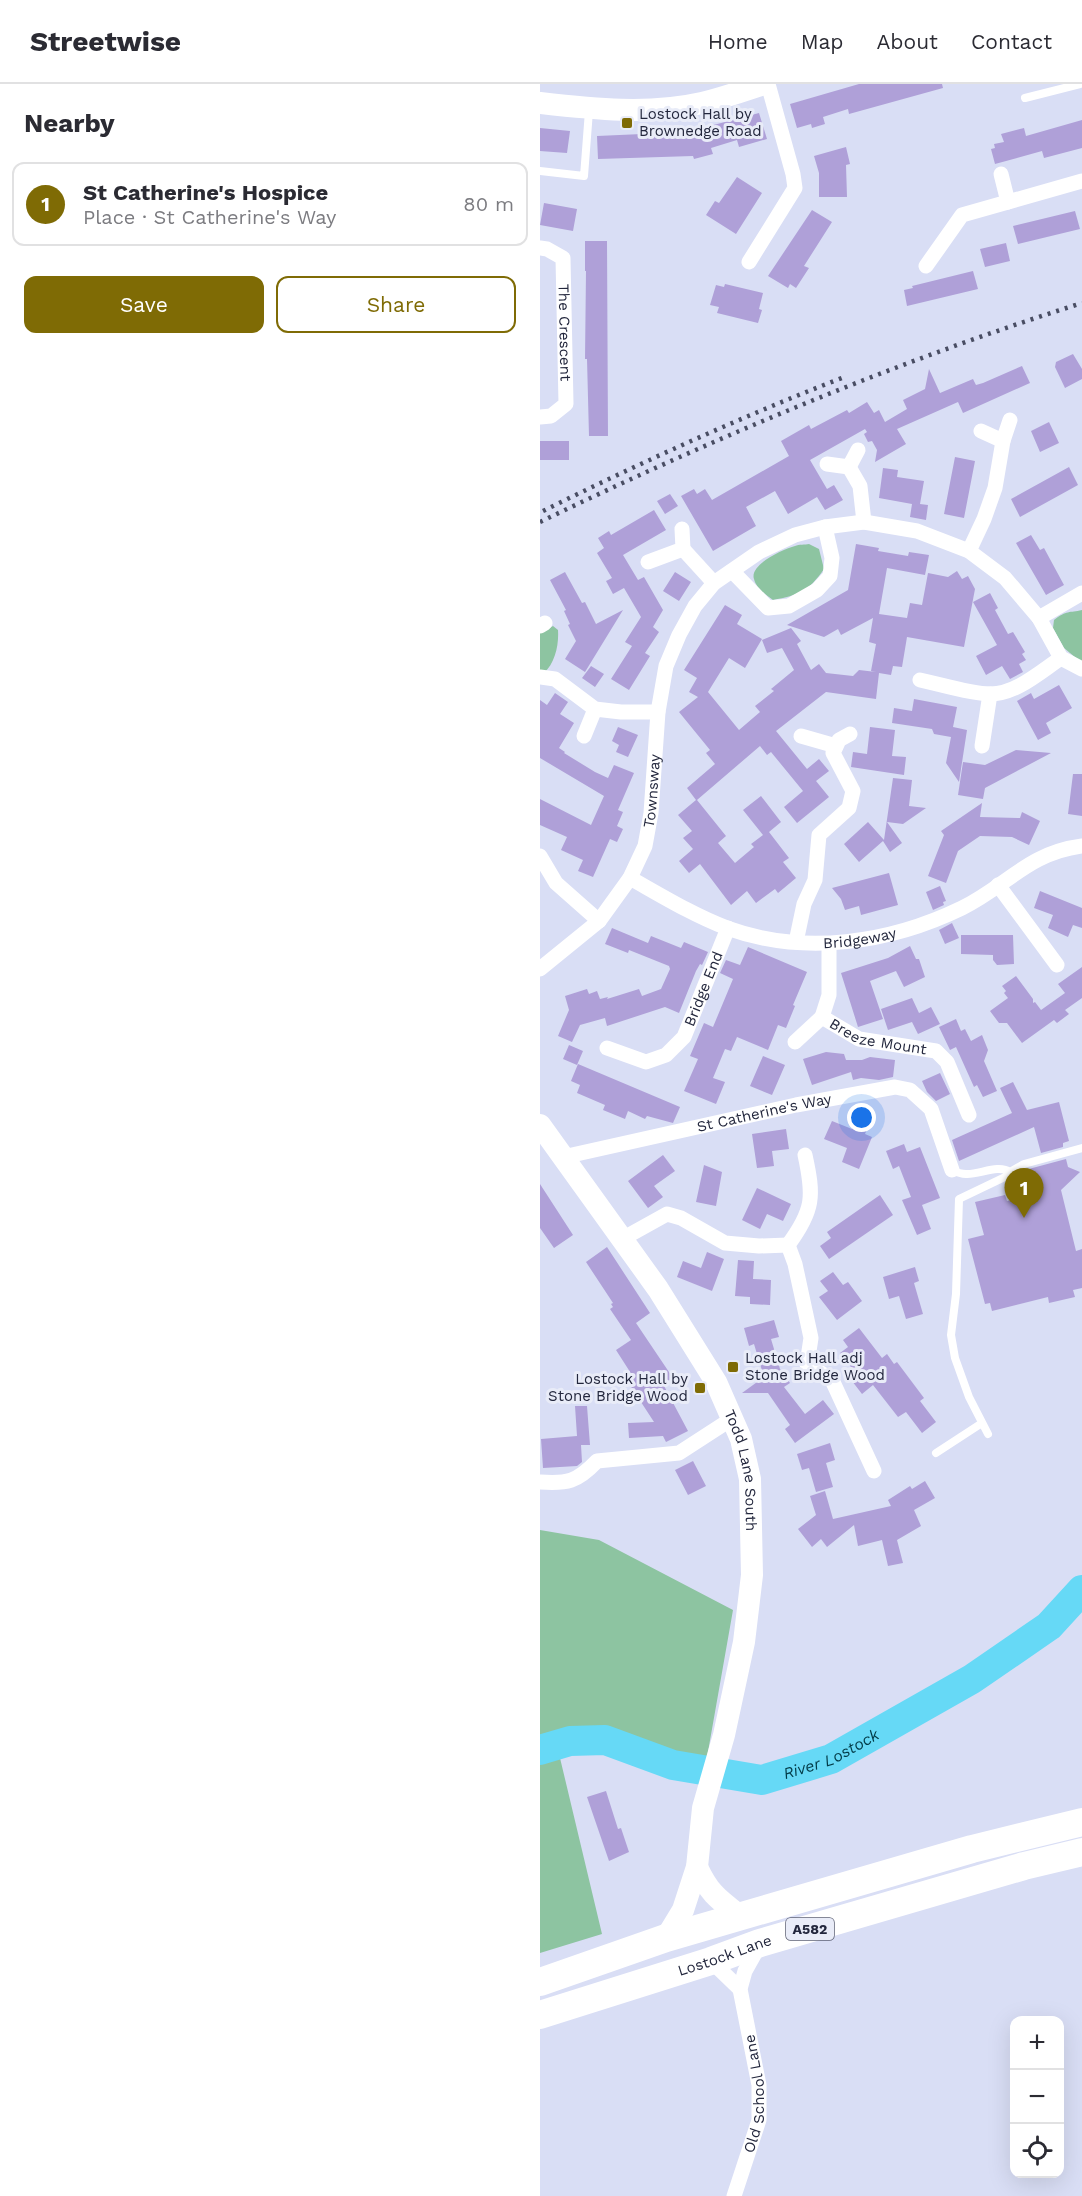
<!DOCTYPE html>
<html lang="en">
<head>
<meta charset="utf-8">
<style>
	body { margin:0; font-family:"Work Sans",sans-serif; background:#f7f7f7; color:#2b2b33 }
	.controls { position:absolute; right:18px; bottom:18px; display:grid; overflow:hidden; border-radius:12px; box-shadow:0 6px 24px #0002 }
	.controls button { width:54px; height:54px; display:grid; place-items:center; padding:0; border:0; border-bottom:2px solid #e1e1e2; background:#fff; color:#2b2b33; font:30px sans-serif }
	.you { position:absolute; left:322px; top:1034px; width:21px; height:21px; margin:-15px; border:4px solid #fff; border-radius:50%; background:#1a73e8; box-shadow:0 0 0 9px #1a73e833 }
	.badge { display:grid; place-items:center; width:39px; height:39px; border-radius:50%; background:#7f6b05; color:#fff; font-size:20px; font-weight:700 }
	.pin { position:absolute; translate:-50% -50px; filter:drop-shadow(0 2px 3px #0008) }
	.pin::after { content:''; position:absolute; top:32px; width:21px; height:18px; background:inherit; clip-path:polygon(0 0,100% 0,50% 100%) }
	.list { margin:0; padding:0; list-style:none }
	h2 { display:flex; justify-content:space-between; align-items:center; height:78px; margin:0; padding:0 24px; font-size:26px }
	h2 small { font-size:20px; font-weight:400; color:#7c7c81 }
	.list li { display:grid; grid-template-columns:39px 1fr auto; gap:18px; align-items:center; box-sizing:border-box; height:84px; margin:0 12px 12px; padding:0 12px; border:2px solid #e1e1e2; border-radius:12px }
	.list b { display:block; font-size:22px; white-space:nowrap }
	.list p { margin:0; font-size:20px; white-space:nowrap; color:#7c7c81 }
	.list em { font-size:20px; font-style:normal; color:#7c7c81 }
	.actions { display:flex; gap:12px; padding:18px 24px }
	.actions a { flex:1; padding:14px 0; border:2px solid #7f6b05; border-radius:12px; text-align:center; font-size:21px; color:#7f6b05 }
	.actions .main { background:#7f6b05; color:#fff }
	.icon { flex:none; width:33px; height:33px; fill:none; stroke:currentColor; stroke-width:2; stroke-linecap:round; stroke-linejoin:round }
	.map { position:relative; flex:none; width:542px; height:2112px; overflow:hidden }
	header { display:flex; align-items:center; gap:36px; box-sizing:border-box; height:84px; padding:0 30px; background:#fff; border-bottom:2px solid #e1e1e2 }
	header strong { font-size:28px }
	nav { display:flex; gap:33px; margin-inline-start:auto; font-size:21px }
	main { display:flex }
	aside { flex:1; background:#fff }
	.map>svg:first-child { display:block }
</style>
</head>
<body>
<header>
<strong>Streetwise</strong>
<nav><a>Home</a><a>Map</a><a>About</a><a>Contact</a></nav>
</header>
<main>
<aside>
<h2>Nearby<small></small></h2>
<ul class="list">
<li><span class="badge">1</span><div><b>St Catherine's Hospice</b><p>Place · St Catherine's Way</p></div><em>80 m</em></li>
</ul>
<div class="actions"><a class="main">Save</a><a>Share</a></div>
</aside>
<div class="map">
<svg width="542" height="2112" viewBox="0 0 542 2112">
	<rect width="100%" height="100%" fill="#d9def5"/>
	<path fill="#8dc4a1" d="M269,460L279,465L284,485C269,507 259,511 233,516C226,511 216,504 214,495C209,481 243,465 255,462C259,460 265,461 269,460Z
		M542,526V579L524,564L513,544L514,536C527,526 529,529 542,526Z
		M13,542L18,546C19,561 15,579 4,589H0V549Z
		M0,1446L59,1456L193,1526L166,1679L104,1664L74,1652L47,1647L15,1653L62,1850L0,1869Z"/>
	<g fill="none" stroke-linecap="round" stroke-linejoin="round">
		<path stroke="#66d9f6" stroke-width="30" id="s1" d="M0,1666L30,1657L65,1656L133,1681L222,1696L291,1675L432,1595L509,1542L542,1506"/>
	</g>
	<path fill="#afa0d8" d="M319,0H402L403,4L309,30L308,25L283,33L285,40L272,44L271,40L257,44L250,20Z
		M219,29L227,55L199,63L197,56L171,64L173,70L154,75L153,72L58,75L57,52L147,48Z
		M542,36V64L504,74L502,67L455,80L451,65L455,64L454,60L464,58L461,50L484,44L486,52Z
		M0,44L30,47L27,69L0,67Z
		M306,63L310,80L306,81L307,113H279V89L274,72Z
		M197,93L222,109L196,150L166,131L175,117L179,119Z
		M4,119L37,125L33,147L0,141Z
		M272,126L292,138L264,182L269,184L256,204L250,200L248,204L228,192Z
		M535,127L540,145L478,160L473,142Z
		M45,157H67L68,352H49L47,275H45L46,187H45Z
		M466,159L470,177L445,183L440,165Z
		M433,187L438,205L367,222L364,206L373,204L372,202Z
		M185,200L223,209L219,225L222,226L218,239L177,229L179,223L170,221L176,201L184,203Z
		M533,270L542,285V295L525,304L515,283L516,278Z
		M482,282L490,299L423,329L418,318L357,345L366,360L335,378L337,366L332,357L328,358L324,350L327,348L325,345L270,376L287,405L294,401L303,416L285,426L277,413L248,430L235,407L206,423L216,442L173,467L141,412L154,405L157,410L165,405L172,416L249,372L241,357L269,341L271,345L307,326L309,329L327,318L334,329L339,326L345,338L367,325L363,316L385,305L389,285L400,309L433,295L436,301L443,299Z
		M509,338L519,359L500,368L491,347Z
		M0,357H29V376H0Z
		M415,373L435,377L424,434L404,430Z
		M529,383L538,401L480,433L471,415Z
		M343,384L358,386L357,393L384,397L380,420L388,421L386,436L370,433L372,420L339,414Z
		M130,410L138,422L125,430L117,417Z
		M114,426L126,446L83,471L98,496L104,493L123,526L113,543L119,548L105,569L110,572L89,606L71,595L92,562L85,558L101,533L84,504L73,510L66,497L72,494L57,469L64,464L58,454L69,447L71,451Z
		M491,451L500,466L504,464L524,501L506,511L476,459Z
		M316,460L339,464L338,467L368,472L369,468L389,471L385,491L347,484L339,530L367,534L370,519L382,521L388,489L408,493L417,487L422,495L428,492L435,505L424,563L367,553L362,583L353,582L351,591L339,589L336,615L286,608L236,647L267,685L279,675L289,687L276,697L289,713L257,739L244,723L263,707L231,668L227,671L220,662L157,716L186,752L178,759L195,779L214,763L211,760L223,751L203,726L221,712L241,738L229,748L249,774L243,778L256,794L238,809L235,805L216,819L207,807L191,821L160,780L149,789L139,777L153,765L143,754L152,747L138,731L156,716L147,704L175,680L166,669L170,666L139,628L158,613L149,608L157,594L144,586L185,521L202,531L197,540L222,555L205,584L189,574L168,608L199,646L220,628L215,622L234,607L231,605L254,586L242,564L227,569L222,556L251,544L261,557L257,560L271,586L279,580L286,589L313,592L319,586L336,588L331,587L336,560L329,558L333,534L301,551L298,545L284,553L247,541L308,506Z
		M25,488L42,519L45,518L56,540L83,526L45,588L25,575L36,557L28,541L30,540L24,527L26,526L10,496Z
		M135,488L151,498L139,517L123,507Z
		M450,509L458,524L455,526L468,550L473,548L485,568L482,570L486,576L479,580L483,588L470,595L462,582L446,591L436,572L457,561L433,518Z
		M51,582L64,590L55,603L42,594Z
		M519,601L532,624L506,639L511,649L498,656L477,617L491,609L494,615Z
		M15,609L28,618L20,630L34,639L19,664L25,668L24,669L55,688L68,694L74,681L94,689L78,726L83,728L77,742L83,745L77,758L70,755L53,793L38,787L43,776L21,766L27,753L0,741V715L51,741L64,712L0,674V616L7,621Z
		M374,615L417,623L413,643L427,646L419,698L406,679L411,653L394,650L392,645L352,639L354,624L372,627Z
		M78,643L98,651L88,673L76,668L79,661L72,657Z
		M330,643L355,646L352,672L366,673L364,691L311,683L313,668L327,670Z
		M476,666L511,669L445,704L443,715L418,711L423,678L445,681Z
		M533,690H542V732L528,730Z
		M353,694L372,696L369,722L386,724L363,740L347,738L362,759L350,768L343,757L319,778L304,760L328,738L344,756Z
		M442,719L440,733L480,734L482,728L500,737L489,761L472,753L440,752L418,767L406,799L388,792L404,751L401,747Z
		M349,789L358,821L321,831L319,822L305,826L301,815L292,804Z
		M400,802L406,817L403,818L404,821L393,826L386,808Z
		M500,807L542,824V844L533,841L528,853L508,844L513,831L494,824Z
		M412,839L419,854L405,860L399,846Z
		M72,844L108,859L111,852L141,864L144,858L168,868L162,881L160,880L156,887L139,929L125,923L67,942L65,934L40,941L32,958L18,952L29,926L25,912L47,905L49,910L57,907L60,915L68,913L67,915L99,905L102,912L121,905L130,885L129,882L89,866L88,869L65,860Z
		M421,851H473L474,880L457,881L453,876V871L421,870Z
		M370,862L376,875H379L385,893L364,903L356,887L330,897L343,935L318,943L301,889L348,874Z
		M208,863L267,888L253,921L255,922L246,944L238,941L228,966L197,953L191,967L185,965L173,994L185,998L176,1020L144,1007L158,975L150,972L164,939L173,943L193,895L180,889L186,876L200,881Z
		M542,883V914L525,926L529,930L517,939L514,936L482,959L467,939H459L450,927L468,914L464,909L466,907L462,902L476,892L493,915V919L495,918L501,926L525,909L518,900Z
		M372,914L379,929L391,923L400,940L378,950L372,938L348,946L341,925Z
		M416,935L421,947L425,945L431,957L442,951L448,966L444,977L457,1007L443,1013L437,1001L434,1003L416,963L410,966L399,943Z
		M29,961L43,967L37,981L23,975Z
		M286,968L304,970L306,976H322L330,973L355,976L353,993L339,996L321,994L313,996L311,988L272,1001L263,975Z
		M223,972L245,981L232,1011L210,1002Z
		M38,980L140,1023L133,1039L107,1032L105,1035L88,1027L85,1035L63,1026L65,1021L37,1009L40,1001L31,997Z
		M400,989L410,1010L396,1017L387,1008L382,997Z
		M473,998L487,1026L519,1018L529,1057L523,1059V1063L501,1069L494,1043L419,1077L412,1056L472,1029L460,1004Z
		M292,1037L312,1045L315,1038L328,1043L325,1050L332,1053L319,1085L302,1078L307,1064L284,1055Z
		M246,1045L249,1065L232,1067L234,1082L217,1084L212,1050Z
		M364,1060L367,1068L380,1063L400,1114L382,1121L391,1145L377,1151L362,1116L371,1113L359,1082L353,1085L346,1067Z
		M123,1071L135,1087L114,1102L123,1113L108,1124L88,1097Z
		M526,1075L528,1083L540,1088L521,1106L536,1167L542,1165V1204L533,1206L535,1213L509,1219L508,1213L452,1227L450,1219L445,1220L428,1155L444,1151L435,1118L465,1111L467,1117L492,1111L485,1086Z
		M164,1081L182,1088L176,1122L156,1118Z
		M0,1100L33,1151L14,1164L0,1144Z
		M217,1104L251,1120L243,1137L227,1130L220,1145L202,1136Z
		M340,1111L353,1131L289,1175L280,1162L291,1154L287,1148Z
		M67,1163L110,1229L96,1239L133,1294L123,1300L148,1347L126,1358L123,1352L89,1354L88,1339L114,1338L86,1295L92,1291L76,1266L91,1256L70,1225L73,1223L71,1220L73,1219L46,1178Z
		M167,1168L184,1175L172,1207L137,1193L143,1177L161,1184Z
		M198,1176L214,1177L213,1195L231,1196L230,1221L210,1220V1213L195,1212Z
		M375,1183L379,1197L374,1199L383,1230L366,1235L359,1212L349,1215L343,1193Z
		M293,1188L303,1201L308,1198L322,1217L297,1236L279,1213L288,1207L280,1197Z
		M234,1236L239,1253L231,1255L240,1285L250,1299L244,1303L265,1330L283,1316L294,1330L255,1359L245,1345L250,1341L228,1309H202L224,1293L214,1260L209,1262L204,1244Z
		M319,1244L342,1274L347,1270L354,1280L357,1278L384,1314L380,1317L396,1338L382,1349L366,1328L358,1333L333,1301L322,1310L312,1297L318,1292L300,1269L308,1263L303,1256Z
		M35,1322H47L50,1361H41L42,1378L37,1382L3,1384L1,1355L37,1352Z
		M290,1359L295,1376L286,1379L293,1403L276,1408L269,1384L262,1386L257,1370Z
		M153,1377L166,1402L148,1411L135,1386Z
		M385,1397L395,1414L374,1426L381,1442L357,1456L363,1479L348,1482L342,1456L318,1462L314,1441L287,1463L281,1455L272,1463L258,1445L276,1431L270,1412L285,1407L293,1435L351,1422L348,1416L370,1402L372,1405Z
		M66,1707L78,1745L81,1744L89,1768L69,1777L47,1713Z"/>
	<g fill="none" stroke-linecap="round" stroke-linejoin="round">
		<path stroke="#fff" stroke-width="8" d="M485,14L540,0
			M0,87L44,92L49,27
			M412,1086C416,1088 421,1090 426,1090C439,1091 458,1080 470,1088L467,1092L419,1115L416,1210L411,1251L415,1274L429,1313L448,1350
			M470,1088L484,1080L542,1064
			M396,1369L442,1339"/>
		<g stroke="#fff" stroke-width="15">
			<path d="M461,90L468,118"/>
			<path id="s2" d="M0,164L7,165L23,174L26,320L11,332L0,333"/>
			<path d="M209,178L255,104L253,90L228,0"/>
			<path d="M386,182L422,131L542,97"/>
			<path d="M441,347L463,357L470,336"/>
			<path d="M287,380L309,383L318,366"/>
			<path d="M309,383L320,402L324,438"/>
			<path d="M143,465L174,499"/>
			<path d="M429,467L444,435L455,404L463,357"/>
			<path d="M108,478L143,465L142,445"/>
			<path d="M192,487L228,524L249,522L277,506L290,492L292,474L285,443"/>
			<path d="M499,534L542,509"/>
			<path d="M0,542L5,539"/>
			<path d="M0,593L15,595L55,625L81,628H118"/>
			<path d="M380,596C399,600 432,610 450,610C476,610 500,588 521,574"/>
			<path d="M44,652L55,625"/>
			<path d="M261,652L296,662"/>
			<path d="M442,662L450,610"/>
			<path d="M0,772L16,799L59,837"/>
			<path id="s3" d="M90,794C122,812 153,831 187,844C264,872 350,859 422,824C467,802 488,769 542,762"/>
			<path d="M458,801L517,881"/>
			<path d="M256,858L264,820L275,796L279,751L309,724L313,707L293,669L299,656L310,650"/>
			<path id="s4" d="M289,860V911L282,933L319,955L396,967L407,978L429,1031"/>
			<path id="s5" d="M0,885L59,837L90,794L105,762L111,729L118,628L126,582L139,551L155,522L174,499L219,468L255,451L285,443L324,438L377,447L429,467L465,494L499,534L521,574L542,585"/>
			<path d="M255,958L282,933"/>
			<path id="s6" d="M67,964L106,978L126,971L144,953L188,844"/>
			<path id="s7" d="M23,1073L256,1021L355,1003L370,1006L391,1025L412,1086"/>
			<path d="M82,1155L127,1130L141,1134L185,1159L219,1162L248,1161L255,1180L271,1254L267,1280L292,1296L334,1387"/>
			<path d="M248,1161C274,1126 274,1112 265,1071"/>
			<path d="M0,1398C27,1400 37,1398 57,1377L139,1369L193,1334"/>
			<path d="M171,1877L200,1905"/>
			<path id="s8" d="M194,2112L219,2036V2001L200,1905L205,1887L219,1862"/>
		</g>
		<g stroke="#fff" stroke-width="22">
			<path d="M0,19C53,25 109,31 162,19C183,14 203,7 224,0"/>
			<path id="s9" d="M0,1041L118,1205L176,1298L201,1355L210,1395L212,1491L204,1558L184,1651L163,1724L157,1783L143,1826L126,1854"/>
			<path d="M157,1783C169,1809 178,1815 200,1832"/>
		</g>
		<g stroke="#fff" stroke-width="28">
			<path d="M0,1898L126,1854L432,1765L542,1738"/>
			<path id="s10" d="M0,1931L171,1877L220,1859L484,1782L542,1768"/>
		</g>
		<path stroke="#494d63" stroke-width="4.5" stroke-dasharray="3 6" stroke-linecap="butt" d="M3,427C102,378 203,332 307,292
			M0,438C176,353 355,278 542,219"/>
	</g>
	<g fill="#7f6b05" stroke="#e9ecf8" stroke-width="2">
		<rect x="81" y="33" width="12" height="12" rx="3"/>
		<rect x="187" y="1277" width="12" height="12" rx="3"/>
		<rect x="154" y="1298" width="12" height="12" rx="3"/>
	</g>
	<g text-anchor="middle" stroke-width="6" stroke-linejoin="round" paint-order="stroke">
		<rect fill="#e9ecf8" stroke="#5e6275" stroke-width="1.5" x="246" y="1834" width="48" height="22" rx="4.5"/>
		<g font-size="14" font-weight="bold" fill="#23273d">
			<text x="270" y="1850">A582</text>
		</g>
		<g font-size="15" fill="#23273d" stroke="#e9ecf8" text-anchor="start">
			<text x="99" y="35">Lostock Hall by<tspan x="99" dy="17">Brownedge Road</tspan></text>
			<text x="205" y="1279">Lostock Hall adj<tspan x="205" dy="17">Stone Bridge Wood</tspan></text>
			<text x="148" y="1300" text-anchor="end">Lostock Hall by<tspan x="148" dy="17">Stone Bridge Wood</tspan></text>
		</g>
		<g font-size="15" fill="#23273d" stroke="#e9ecf8">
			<text dy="5" stroke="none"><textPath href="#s2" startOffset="100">The Crescent</textPath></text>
			<text dy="5" stroke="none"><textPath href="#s5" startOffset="220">Townsway</textPath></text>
			<text dy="5" stroke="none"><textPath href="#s3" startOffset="244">Bridgeway</textPath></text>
			<text dy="5" stroke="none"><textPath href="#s6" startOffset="140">Bridge End</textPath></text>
			<text dy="5" stroke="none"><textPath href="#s4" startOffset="135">Breeze Mount</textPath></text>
			<text dy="5" stroke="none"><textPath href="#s7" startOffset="206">St Catherine's Way</textPath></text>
			<text dy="5" stroke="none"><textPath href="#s9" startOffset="405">Todd Lane South</textPath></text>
			<text dy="5" stroke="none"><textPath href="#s10" startOffset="194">Lostock Lane</textPath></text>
			<text dy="5" stroke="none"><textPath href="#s8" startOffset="106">Old School Lane</textPath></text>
		</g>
		<g font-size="16" font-style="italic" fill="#033b47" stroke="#e9ecf8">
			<text dy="6" stroke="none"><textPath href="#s1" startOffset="303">River Lostock</textPath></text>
		</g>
	</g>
</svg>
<div class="controls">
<button>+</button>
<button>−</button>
<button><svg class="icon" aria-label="locate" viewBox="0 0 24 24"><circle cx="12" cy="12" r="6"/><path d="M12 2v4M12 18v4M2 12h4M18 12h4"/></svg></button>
</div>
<div class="you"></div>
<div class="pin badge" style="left:484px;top:1134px">1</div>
</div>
</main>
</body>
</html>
